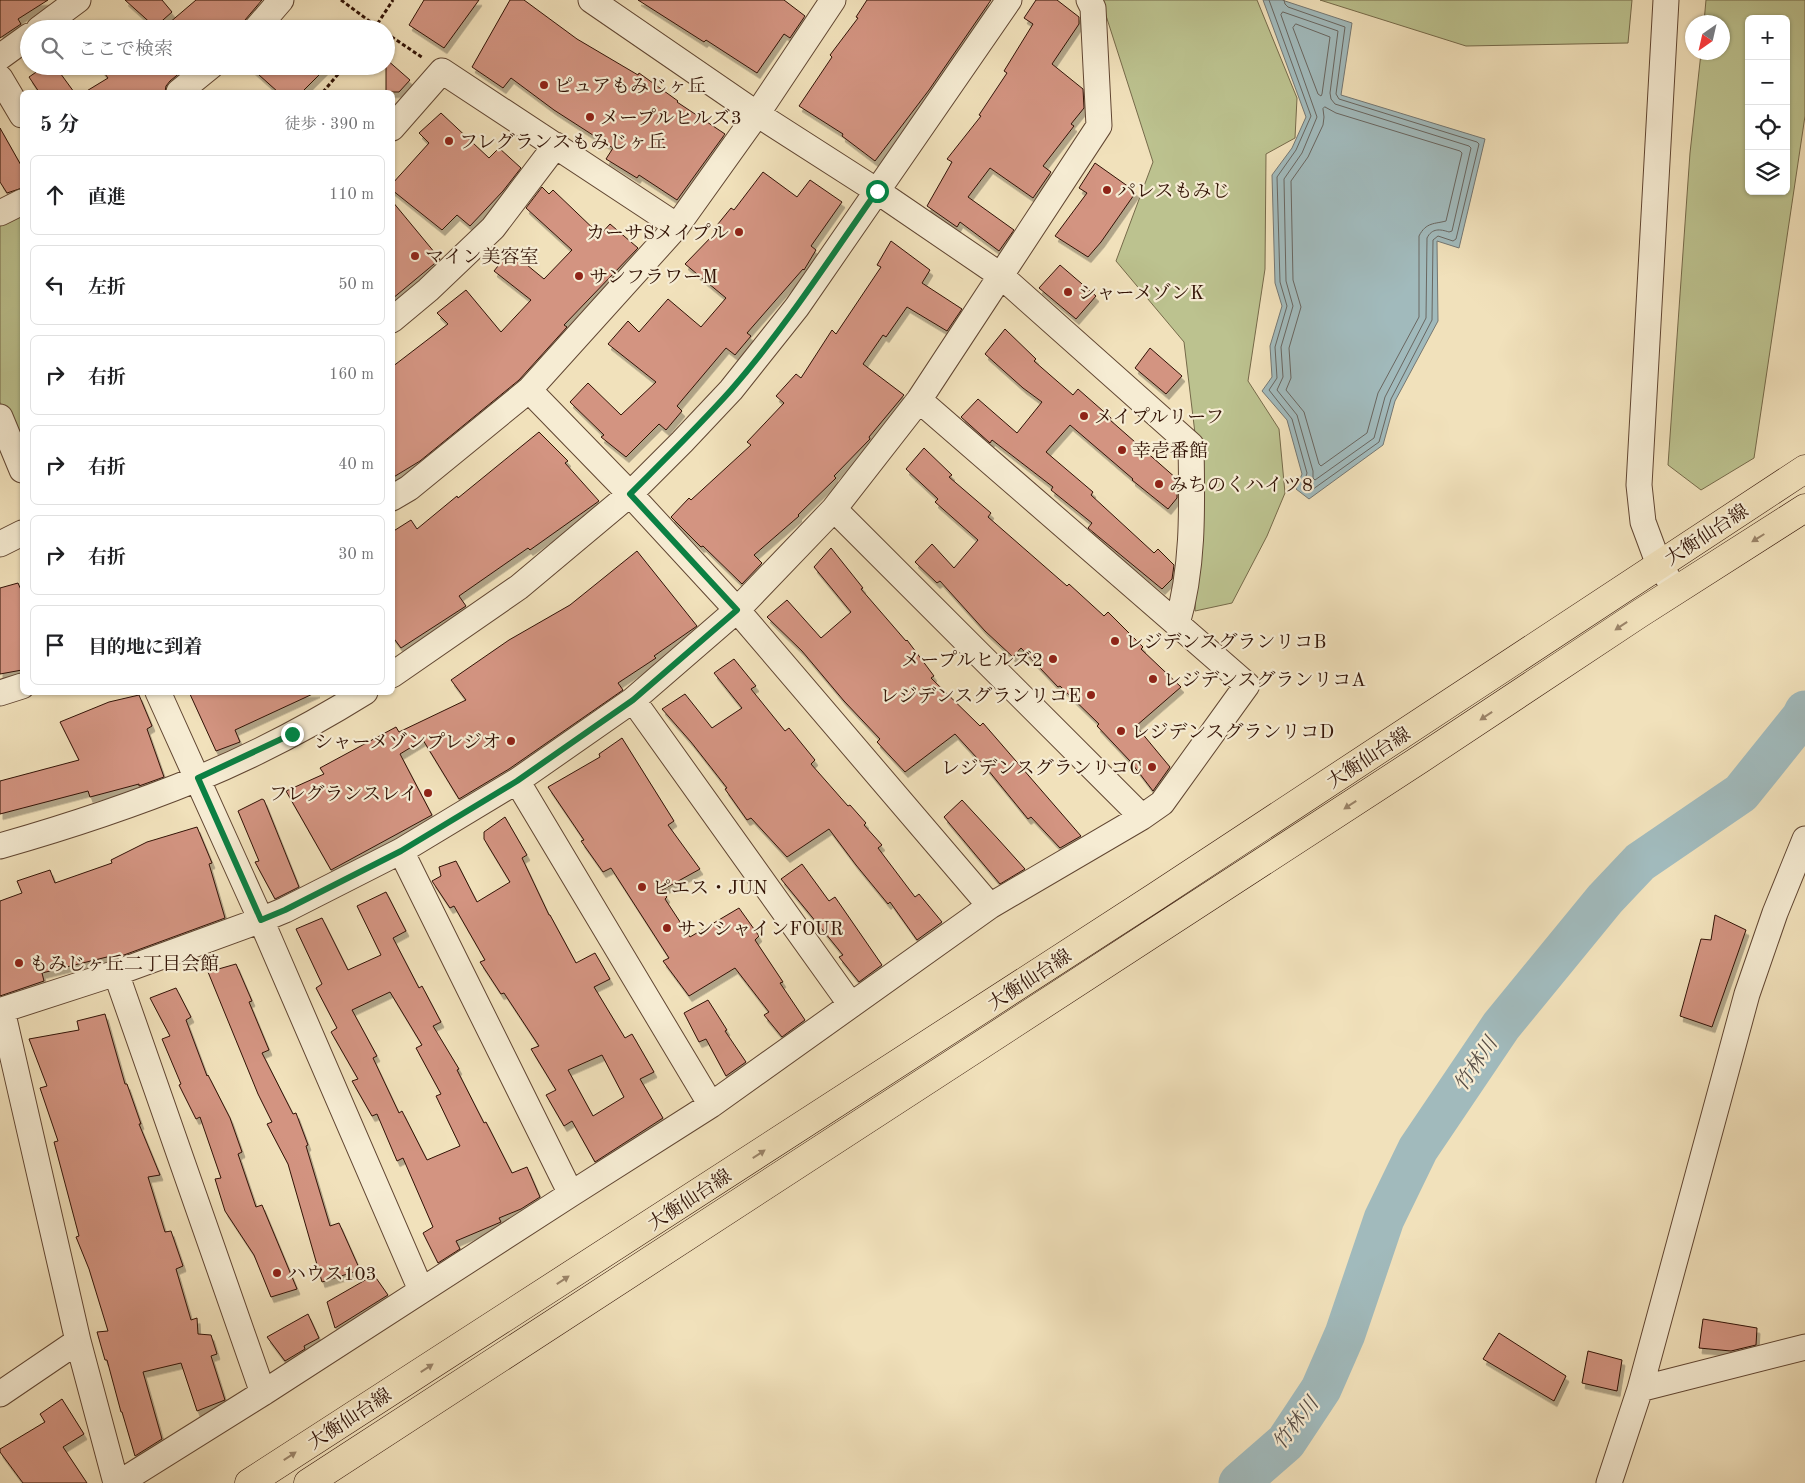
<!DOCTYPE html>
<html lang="ja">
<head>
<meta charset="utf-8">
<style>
	body { margin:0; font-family:"Old Standard TT","Noto Serif JP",serif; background:#f6f6f6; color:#202124 }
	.controls { position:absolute; right:15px; top:15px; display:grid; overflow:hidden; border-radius:8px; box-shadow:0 1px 4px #0004 }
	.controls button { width:45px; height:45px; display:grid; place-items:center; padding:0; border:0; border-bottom:1px solid #e0e0e0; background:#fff; color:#202124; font:25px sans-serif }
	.compass { position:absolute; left:1685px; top:15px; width:45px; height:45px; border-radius:50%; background:#fff; box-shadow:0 1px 4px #0004; rotate:214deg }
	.stop { position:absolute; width:15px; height:15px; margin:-11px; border:4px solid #0b8043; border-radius:50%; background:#fff }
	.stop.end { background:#0b8043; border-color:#fff; box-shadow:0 1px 5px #0008 }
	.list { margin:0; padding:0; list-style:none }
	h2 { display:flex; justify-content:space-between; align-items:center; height:65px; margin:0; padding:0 20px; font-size:21px }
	h2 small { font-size:16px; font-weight:400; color:#757577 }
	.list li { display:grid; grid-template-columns:32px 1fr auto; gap:15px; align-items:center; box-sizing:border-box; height:80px; margin:0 10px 10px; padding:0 10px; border:1px solid #e0e0e0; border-radius:8px }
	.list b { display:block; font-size:19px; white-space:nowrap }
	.list em { font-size:16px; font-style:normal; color:#757577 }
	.icon { flex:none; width:28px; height:28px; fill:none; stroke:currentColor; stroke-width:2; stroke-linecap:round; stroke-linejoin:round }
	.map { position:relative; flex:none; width:1805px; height:1483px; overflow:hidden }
	.search { position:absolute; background:#fff; box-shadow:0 1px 4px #0004; left:20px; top:20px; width:375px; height:55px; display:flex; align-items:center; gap:12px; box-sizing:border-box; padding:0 18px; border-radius:28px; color:#757577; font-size:19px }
	.panel { position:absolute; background:#fff; box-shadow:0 1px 4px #0004; left:20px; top:90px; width:375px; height:605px; border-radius:8px }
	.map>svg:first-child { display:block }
</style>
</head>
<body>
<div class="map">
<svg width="1805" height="1483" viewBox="0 0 1805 1483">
	<defs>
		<filter id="shadow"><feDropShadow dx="3" dy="5.5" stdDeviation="0" flood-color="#0004"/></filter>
	</defs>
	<rect width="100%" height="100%" fill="#f1e1bb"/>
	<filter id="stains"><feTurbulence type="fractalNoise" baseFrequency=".004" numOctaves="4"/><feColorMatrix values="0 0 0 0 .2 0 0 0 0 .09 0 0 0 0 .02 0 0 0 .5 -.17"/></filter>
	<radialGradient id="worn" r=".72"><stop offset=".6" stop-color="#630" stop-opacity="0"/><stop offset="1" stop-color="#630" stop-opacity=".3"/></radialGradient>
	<path fill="#bcc28f" stroke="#766a4a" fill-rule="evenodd" d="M1101,0H1257L1297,98L1295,138L1266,154L1265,269L1248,381L1279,429L1285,493L1267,536L1232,603L1195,611L1200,475L1184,342L1116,261L1153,162Z
		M1320,0H1632L1628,43L1466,46Z
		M1706,0H1805V116L1754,458L1701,490L1668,465L1690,153L1701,53L1722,52V22H1704ZM1749,19H1786V191H1749Z
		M22,215V449L0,402V225Z"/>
	<path fill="#a1babc" stroke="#747773" d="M1263,0H1282L1352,23L1341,95L1485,139L1459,248L1437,241L1438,321L1395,401L1383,445L1309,499L1296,489L1302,474L1287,420L1262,391L1272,377L1270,346L1282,306L1275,283L1272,175L1292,148L1306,117Z"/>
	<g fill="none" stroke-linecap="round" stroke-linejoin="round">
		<path stroke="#696660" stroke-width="1" d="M1269,0L1311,116L1296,150L1277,177L1280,282L1287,306L1275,347L1277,378L1269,390L1292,419L1307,473L1303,487L1309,492L1379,442L1391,399L1432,320L1433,240L1438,236L1453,241L1456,239L1479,144L1477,142L1339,99L1336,94L1345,27L1288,7L1285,4L1284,0
			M1283,12L1338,31L1330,93L1331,99L1335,104L1469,146L1471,148L1452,231L1449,232C1440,229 1432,228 1427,238L1426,318L1385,397L1374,438L1315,480L1313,478V471L1297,415L1277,390L1283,377L1281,347L1293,306L1286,281L1284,179L1302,153L1317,117L1281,15Z
			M1296,24L1330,37L1322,94L1321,96L1318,94L1293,28Z
			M1325,107L1336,113L1460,151L1462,153L1446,221C1435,224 1426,222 1419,236V317L1378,393L1367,433L1321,466L1319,464L1304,412L1286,390L1291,378L1289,348L1301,307L1293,280L1291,181L1308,157L1323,125L1324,117L1323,109Z"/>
		<path stroke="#a1babc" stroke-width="41" d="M1239,1483L1286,1442L1321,1389L1345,1334L1384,1219L1418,1149L1501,1026L1605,899L1640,862L1741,793L1802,717L1805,711"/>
	</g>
	<path fill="#d39481" stroke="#311205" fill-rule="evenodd" filter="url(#shadow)" d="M0,0H48L18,19L21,24L0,38Z
		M125,0H162L172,12L155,27Z
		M196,0H262L245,20L240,29H162Z
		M424,0H479L444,48L409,25Z
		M510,0H524L577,39L638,75L639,73L678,101L677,102L725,134L677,200L639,175L637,178L606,159L613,148L554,110L511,78L503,88L472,67Z
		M638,0H784L805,16L790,38L784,34L757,73L706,40L704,42Z
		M867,0H991L929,90L875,161L842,136L843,134L799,106L832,57L830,55L858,18L856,17Z
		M1036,0H1057L1079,17V24L1052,64L1083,89L1084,108L1071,124L1074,126L1043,166L1051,172L1033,198L990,168L968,197L1014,230L999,251L960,222L957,227L927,206L952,162L947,159L981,116L979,115L1007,73L1004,71L1033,24L1024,18Z
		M386,59L410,80L399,92H386Z
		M45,66H55L74,92H39L29,77Z
		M99,66H188L170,81L166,86L165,92H85L108,78Z
		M249,66H328L302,92H278Z
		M441,113L489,158L499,148L521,168L503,191L470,226L457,215L442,230L392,190V184L429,143L419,133Z
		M0,128L22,167V188L7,193L0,182Z
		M1095,163L1136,192L1101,242L1088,257L1055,236L1087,193L1079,188Z
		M763,172L797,197L810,180L842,202L811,246L816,250L804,270L803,269L747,333L751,336L735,355L726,348L677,406L682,411L666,430L659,424L626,457L601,437L604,435L570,402L588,383L621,415L656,382L608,344L628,321L639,332L668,299L701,327L726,298L685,264L716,232L713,230L731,208L734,210Z
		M542,187L549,194L553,190L600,235L610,224L638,248L564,325L567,327L519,380L420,461L392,478V367L448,324L437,313L466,290L501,332L531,300L494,271L510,251L544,279L572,250L526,208Z
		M392,201L440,259L392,299Z
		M891,241L930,270L922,283L962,309L947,331L907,307L886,337L883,335L863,364L904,395L869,437L870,439L834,476L836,478L798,515L799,516L754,555L762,563L742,584L703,546L701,547L671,517L689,498L691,500L751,445L747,442L784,403L776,396L796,374L801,378L832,330L836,334L881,267L877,265Z
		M1060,265L1096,296L1076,319L1039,288Z
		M1005,329L1036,359L1034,361L1073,395L1078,389L1111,418L1110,420L1177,479V498L1168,509L1132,480L1133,479L1070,425L1046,452L1093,492L1091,495L1154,553L1158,549L1174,565L1172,579L1162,589L1088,528L1092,523L1051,490L1053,487L992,440L990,443L961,417L978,399L1017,433L1042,402L1023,388L985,354Z
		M1150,348L1182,376L1166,394L1135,368Z
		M539,432L568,461L565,463L599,501L530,550L528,548L459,596L466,606L401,648L392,636V532L411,520L417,529L457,496L458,498Z
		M924,448L952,475L949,477L991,513L988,517L1067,586L1069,584L1104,616L1108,612L1143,647L1141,649L1181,687L1136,726L1170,767L1153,791L1130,761L1097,726L1099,724L1060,686L1058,687L1021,648L1013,657L985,631L940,581L937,583L915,562L932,544L954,568L978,540L935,502L938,499L906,469Z
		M831,548L863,588L861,589L906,641L907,640L934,676L931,678L980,726L983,723L1081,836L1060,848L1031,817L1028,819L988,770L955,734L905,772L877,742L880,739L844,701L802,651L767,617L787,600L821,638L851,612L814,567Z
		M637,551L697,626L654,656L656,658L618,683L623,690L509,769L459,799L423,740L400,754L432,815L331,870L286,791L324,774L320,768L396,727L399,732L466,700L451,680L509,640L570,605Z
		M18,583L22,592V670L0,674V588Z
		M734,659L756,686L751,689L785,731L789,728L815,760L811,764L848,806L850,805L866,823L864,825L882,845L878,848L915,897L919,894L942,922L917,940L890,902L888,904L856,865L829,829L787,857L751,818L747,820L725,789L727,788L691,742L662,709L685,694L712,728L742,708L714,673Z
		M189,692H317L235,730L240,742L216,751Z
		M139,695L152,726L147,729L164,777L139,786V784L90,797L88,791L0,814V781L79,760L60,722L109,702Z
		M622,738L674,821L668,825L700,869L662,890L667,897L665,899L690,937L739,908L759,936L755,940L783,982L780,983L805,1020L782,1037L764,1015L769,1012L735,968L689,996L663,961L669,958L611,868L603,872L581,841L584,840L548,787L600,757L599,754Z
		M262,799L264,800L299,887L275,899L255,862L259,861L238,811Z
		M962,800L998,839L1025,869L1000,884L944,817Z
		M505,817L527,855L522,858L549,915H550L576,963L595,953L610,979L594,987L625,1038L632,1034L654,1072L640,1079L663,1118L595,1162L572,1121L564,1126L546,1095L556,1090L531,1049L539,1046L504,993L501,994L480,962L485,960L454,906L450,908L432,881L441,876L439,867L456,861L477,902L510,882L484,839V832ZM602,1055L624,1097L593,1116L568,1070Z
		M197,827L212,863L209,864L225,918L113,959L111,956L42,973L44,981L0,996V901L22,893L17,881L50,870L55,883L112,863L111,860L147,842Z
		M802,864L829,901L835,897L882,965L859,982L839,957L843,955L781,879Z
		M386,892L406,931L393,938L419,988L422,986L441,1022L433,1026L459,1069L457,1070L484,1123L486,1122L512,1173L527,1167L540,1197L521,1209L499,1218L501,1222L456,1241L460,1249L438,1263L423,1233L433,1227L403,1158L397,1161L377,1114L372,1116L352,1081L358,1079L331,1032L337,1028L316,988L322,984L296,929L322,918L348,970L381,955L357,906ZM390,992L422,1045L416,1048L441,1094L436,1096L460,1146L427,1160L402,1111L399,1113L373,1058L377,1056L352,1010Z
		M1715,915L1746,930L1712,1027L1680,1016L1701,939L1711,940Z
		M236,964L252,1001L249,1002L269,1050L262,1053L293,1114L296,1113L308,1145L306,1146L330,1226L339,1223L360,1270L322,1282L288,1164L267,1124L272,1122L258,1094L208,972Z
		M176,988L191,1017L186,1020L207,1076L208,1075L230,1118L242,1152L238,1154L256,1207L262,1205L297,1289L271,1297L254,1255L225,1211L215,1179L221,1178L200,1117L196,1119L179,1085L181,1084L162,1039L170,1036L150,998Z
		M708,1000L727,1030L725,1031L746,1062L726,1076L706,1039L699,1042L684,1013Z
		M105,1014L125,1084H127L141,1124H139L160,1175L148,1177L165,1232L171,1231L183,1266L176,1269L191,1320L197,1318L198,1334L211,1335L217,1354L211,1356L225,1400L197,1411L181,1363L143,1372L162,1439L135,1456L122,1412H121L107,1360H105L97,1332L108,1331L89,1269L76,1237L79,1236L54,1142L58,1141L40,1088L47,1086L29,1039L79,1030L77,1021Z
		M374,1275L388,1295L335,1328L327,1302Z
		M308,1314L319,1338L304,1346L305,1349L285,1361L267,1337Z
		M1703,1319L1757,1328L1756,1345L1731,1351L1699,1348Z
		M1499,1333L1566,1376L1554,1401L1483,1359Z
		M1588,1351L1622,1360L1617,1391L1582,1383Z
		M62,1399L84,1434L63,1447L87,1483H23L0,1452V1449L45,1422L40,1414Z"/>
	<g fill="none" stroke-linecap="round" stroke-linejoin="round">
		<g stroke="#614632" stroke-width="27">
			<path id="minor" d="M1666,0L1639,485L1643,522L1659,565L1676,590
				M39,29L78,0
				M256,29L281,0
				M0,57L29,36
				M0,78L22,115
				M179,92L211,66
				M392,128L442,71L677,226
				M0,213L22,202
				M392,320L428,290L493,228L556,145
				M529,390L630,494L737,610L990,906
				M919,400L1177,624
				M0,417L22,470
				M392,498L409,488L529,390L677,226L757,114L833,0
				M834,509L1142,817
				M0,544L22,533
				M392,675L519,587L630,494L682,442L731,390L797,307L1009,0
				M158,692L261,920L421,1290
				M0,693L22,686
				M633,700L851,1005
				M517,781L711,1105
				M0,846C67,827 133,805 197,779C255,755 312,725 365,692
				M401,851L571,1194
				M116,973L263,1393
				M1640,1389L1805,1347
				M0,1394L78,1341
				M116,1483L78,1341L2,1010L116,973L261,920L285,910L401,851L517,781L633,700L737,610L834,509L919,400L1099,126L1093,8L1089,0
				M119,1483L263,1393L571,1194L711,1105L990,906L1142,817L1162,803L1247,685L1177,624C1194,566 1192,505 1191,445L1000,275L877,191L757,114L591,0
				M1609,1483L1640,1389L1747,994L1775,913L1805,839"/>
		</g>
		<g stroke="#311205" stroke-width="29">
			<path id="major" d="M249,1483L1155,897L1805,469
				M308,1483L1422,758L1639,614L1805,508"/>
		</g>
		<path stroke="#311205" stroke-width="3" stroke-dasharray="4 2.5" stroke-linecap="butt" d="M341,0L380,29
			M374,29L393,0
			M386,33L423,58
			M323,92L345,66"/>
		<use href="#minor" stroke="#f6ecd3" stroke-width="25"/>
		<use href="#major" stroke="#f1e1bb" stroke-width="28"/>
	</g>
	<defs><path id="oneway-solid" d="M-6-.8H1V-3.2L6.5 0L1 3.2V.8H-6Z" transform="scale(1.25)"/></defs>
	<g fill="#9b8469">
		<use href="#oneway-solid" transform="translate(1758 538) rotate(148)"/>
		<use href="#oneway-solid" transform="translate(1621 626) rotate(146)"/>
		<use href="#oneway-solid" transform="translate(1486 716) rotate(146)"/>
		<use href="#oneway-solid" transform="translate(1350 805) rotate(147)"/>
		<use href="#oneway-solid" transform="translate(759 1154) rotate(-33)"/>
		<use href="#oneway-solid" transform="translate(563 1280) rotate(-33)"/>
		<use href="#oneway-solid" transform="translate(427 1368) rotate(-33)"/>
		<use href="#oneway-solid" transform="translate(290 1456) rotate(-33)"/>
	</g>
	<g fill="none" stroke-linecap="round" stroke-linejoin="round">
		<path stroke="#0b8043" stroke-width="6" d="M292,734L198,778L261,920L285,910L401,851L517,781L633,700L737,610L630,494C664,460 699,426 731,390C785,328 830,258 877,191"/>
	</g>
	<g fill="#8f2418" stroke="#f6ecd3" stroke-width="2">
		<circle cx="544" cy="85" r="5"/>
		<circle cx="590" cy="117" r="5"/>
		<circle cx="449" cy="141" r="5"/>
		<circle cx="1107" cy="190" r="5"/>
		<circle cx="739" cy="232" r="5"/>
		<circle cx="415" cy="256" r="5"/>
		<circle cx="579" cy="276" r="5"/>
		<circle cx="1068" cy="292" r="5"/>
		<circle cx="1084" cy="416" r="5"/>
		<circle cx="1122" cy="450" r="5"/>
		<circle cx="1159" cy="484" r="5"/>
		<circle cx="1115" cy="641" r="5"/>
		<circle cx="1053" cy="659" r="5"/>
		<circle cx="1153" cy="679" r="5"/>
		<circle cx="1091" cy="695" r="5"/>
		<circle cx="1121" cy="731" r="5"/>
		<circle cx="511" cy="741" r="5"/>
		<circle cx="1152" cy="767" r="5"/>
		<circle cx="428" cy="793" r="5"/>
		<circle cx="642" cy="887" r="5"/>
		<circle cx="667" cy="928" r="5"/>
		<circle cx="19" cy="963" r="5"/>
		<circle cx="277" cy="1273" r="5"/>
	</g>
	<g text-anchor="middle" stroke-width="4.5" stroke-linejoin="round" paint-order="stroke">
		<g font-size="19" fill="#311205" stroke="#f6ecd3" text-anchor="start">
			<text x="554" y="92">ピュアもみじヶ丘</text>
			<text x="600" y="124">メープルヒルズ3</text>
			<text x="459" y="148">フレグランスもみじヶ丘</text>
			<text x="1117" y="197">パレスもみじ</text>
			<text x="729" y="239" text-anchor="end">カーサSメイプル</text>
			<text x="425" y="263">マイン美容室</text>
			<text x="589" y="283">サンフラワーM</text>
			<text x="1078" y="299">シャーメゾンK</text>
			<text x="1094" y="423">メイプルリーフ</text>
			<text x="1132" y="457">幸壱番館</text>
			<text x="1169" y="491">みちのくハイツ8</text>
			<text x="1125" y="648">レジデンスグランリコB</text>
			<text x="1043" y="666" text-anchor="end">メープルヒルズ2</text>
			<text x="1163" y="686">レジデンスグランリコA</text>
			<text x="1081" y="702" text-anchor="end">レジデンスグランリコE</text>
			<text x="1131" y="738">レジデンスグランリコD</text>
			<text x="501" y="748" text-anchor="end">シャーメゾンプレジオ</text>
			<text x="1142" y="774" text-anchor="end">レジデンスグランリコC</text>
			<text x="418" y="800" text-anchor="end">フレグランスレイ</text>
			<text x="652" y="894">ピエス・JUN</text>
			<text x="677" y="935">サンシャインFOUR</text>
			<text x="29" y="970">もみじヶ丘二丁目会館</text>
			<text x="287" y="1280">ハウス103</text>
		</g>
		<g font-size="19" fill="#311205" stroke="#f6ecd3">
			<text transform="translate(1706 534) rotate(-33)" y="7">大衡仙台線</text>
			<text transform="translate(1368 757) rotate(-33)" y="7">大衡仙台線</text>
			<text transform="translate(1029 979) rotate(-33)" y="7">大衡仙台線</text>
			<text transform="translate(689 1199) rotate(-33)" y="7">大衡仙台線</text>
			<text transform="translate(349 1418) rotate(-33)" y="7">大衡仙台線</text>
		</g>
		<g font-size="20" font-style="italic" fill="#584d45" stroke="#f6ecd3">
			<text transform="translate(1475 1064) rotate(-56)" y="7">竹林川</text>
			<text transform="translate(1295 1423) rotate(-52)" y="7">竹林川</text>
		</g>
	</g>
	<rect width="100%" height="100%" filter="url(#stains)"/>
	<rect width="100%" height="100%" fill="url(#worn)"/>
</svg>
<div class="controls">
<button>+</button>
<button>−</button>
<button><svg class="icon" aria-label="locate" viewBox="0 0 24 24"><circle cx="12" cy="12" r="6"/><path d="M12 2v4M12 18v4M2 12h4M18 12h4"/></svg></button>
<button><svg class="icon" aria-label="layers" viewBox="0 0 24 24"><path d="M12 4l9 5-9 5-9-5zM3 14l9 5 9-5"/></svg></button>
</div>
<svg class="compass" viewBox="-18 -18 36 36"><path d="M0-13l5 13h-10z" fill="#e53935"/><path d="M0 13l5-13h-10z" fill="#757577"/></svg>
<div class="stop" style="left:877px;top:191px"></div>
<div class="stop end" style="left:292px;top:734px"></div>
<div class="search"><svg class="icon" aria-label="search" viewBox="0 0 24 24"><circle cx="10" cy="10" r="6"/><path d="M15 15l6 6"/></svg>ここで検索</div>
<section class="panel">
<h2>5 分<small>徒歩 · 390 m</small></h2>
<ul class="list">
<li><svg class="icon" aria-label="ahead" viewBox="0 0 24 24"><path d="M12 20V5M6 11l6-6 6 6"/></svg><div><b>直進</b></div><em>110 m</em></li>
<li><svg class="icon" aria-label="left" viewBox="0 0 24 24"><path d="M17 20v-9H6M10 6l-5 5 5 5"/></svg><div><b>左折</b></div><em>50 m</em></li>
<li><svg class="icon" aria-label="right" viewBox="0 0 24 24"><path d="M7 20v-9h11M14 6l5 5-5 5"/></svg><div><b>右折</b></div><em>160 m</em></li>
<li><svg class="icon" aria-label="right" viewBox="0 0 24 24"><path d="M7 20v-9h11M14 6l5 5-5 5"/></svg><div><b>右折</b></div><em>40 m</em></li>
<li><svg class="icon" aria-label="right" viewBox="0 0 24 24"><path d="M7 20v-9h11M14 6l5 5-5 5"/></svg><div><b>右折</b></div><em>30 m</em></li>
<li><svg class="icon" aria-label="arrive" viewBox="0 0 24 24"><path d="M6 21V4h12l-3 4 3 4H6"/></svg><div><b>目的地に到着</b></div></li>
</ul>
</section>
</div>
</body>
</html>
